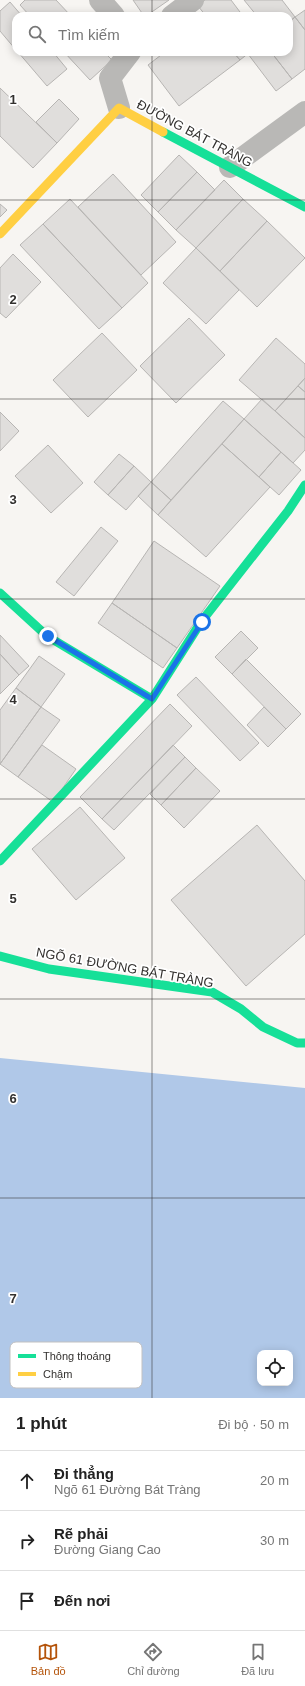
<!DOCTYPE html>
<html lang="vi">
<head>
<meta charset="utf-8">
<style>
	body { margin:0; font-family:Helvetica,sans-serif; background:#f6f6f6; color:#222 }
	.controls { position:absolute; right:12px; bottom:12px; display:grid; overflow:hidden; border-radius:8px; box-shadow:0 2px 10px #0003 }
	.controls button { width:36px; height:36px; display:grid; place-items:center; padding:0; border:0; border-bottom:1px solid #e0e0e0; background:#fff; color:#222; font:20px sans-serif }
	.stop { position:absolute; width:12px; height:12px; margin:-9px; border:3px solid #1a73e8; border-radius:50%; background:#fff }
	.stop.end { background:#1a73e8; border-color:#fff; box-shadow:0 1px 4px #0008 }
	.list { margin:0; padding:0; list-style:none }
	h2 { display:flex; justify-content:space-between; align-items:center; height:52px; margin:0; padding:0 16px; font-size:17px }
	h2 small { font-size:13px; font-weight:400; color:#767676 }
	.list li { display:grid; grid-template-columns:26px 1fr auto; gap:12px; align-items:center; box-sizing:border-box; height:60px; padding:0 16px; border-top:1px solid #e0e0e0 }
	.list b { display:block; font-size:15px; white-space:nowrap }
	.list p { margin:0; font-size:13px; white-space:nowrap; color:#767676 }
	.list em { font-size:13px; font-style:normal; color:#767676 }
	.icon { flex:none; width:22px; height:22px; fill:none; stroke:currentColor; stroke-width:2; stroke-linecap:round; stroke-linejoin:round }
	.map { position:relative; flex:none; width:305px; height:1398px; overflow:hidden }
	.search { position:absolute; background:#fff; box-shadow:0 2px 10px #0003; left:12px; right:12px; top:12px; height:44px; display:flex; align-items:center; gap:10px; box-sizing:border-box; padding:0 14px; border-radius:12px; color:#767676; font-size:15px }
	.sheet { height:232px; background:#fff }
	nav { display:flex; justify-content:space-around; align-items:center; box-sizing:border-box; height:56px; border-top:1px solid #e0e0e0; background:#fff; font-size:11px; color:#767676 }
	nav a { display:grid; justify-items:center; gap:2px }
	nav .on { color:#b45309 }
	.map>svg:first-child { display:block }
</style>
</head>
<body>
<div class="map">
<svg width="305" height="1398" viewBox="0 0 305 1398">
	<rect width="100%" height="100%" fill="#f7f5f2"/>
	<path fill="#b0c8e8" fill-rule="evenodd" d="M0,1058L305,1088V1398H0ZM260,1353H290V1383H260Z"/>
	<path fill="#e0dedc" stroke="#b7b5b3" d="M25,0H56L71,16H30L20,5Z
		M133,0H169L146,16H144Z
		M205,0H231L243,16H206L198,6Z
		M244,0H282L295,17L289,22V16H257Z
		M10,2L22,16H16V50L0,31V11Z
		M305,10V30L295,17Z
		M295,17L305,30V69L292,79L271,52H289V22Z
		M18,52H53L67,69L47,86Z
		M64,52H104L112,60L90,80Z
		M165,52H233L240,60L179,106L148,65Z
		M233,52H250L240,60Z
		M250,52H271L292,79L276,91L248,54Z
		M0,88L57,143L33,168L0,136Z
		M59,99L79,119L57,143L36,122Z
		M179,155L197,172L158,212L141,195Z
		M197,172L215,190L176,230L158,212Z
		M113,174L176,242L141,275L78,207Z
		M224,180L243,199L196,248L176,230Z
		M70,199L148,283L122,308L43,224Z
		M243,199L267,221L220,271L196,248Z
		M0,204L7,210L0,217Z
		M267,221L305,258L257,307L220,271Z
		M43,224L122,308L99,329L20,245Z
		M196,248L239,290L206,324L163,283Z
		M13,254L41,282L6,318L0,313V268Z
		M189,318L225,355L176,403L140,366Z
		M102,333L137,370L88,417L53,380Z
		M276,338L305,364V378L275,411L239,380Z
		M305,378V392L298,386Z
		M298,386L305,392V438L275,411Z
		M262,399L305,438V450L293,463L244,419Z
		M223,401L244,419L171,500L151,482Z
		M0,412L19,431L0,451Z
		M244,419L281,452L259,477L222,444Z
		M222,444L270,487L206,557L158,515Z
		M48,445L83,483L51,513L15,476Z
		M281,452L301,470L279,495L259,477Z
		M119,454L134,466L108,495L94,482Z
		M134,466L151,482L126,510L108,495Z
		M151,482L171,500L158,515L138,496Z
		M101,527L118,541L74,596L56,582Z
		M154,541L220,586L177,648L112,603Z
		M112,603L177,648L163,668L98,623Z
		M241,631L258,648L232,674L215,657Z
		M0,635L29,666L19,675L0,654Z
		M0,654L19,675L0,694Z
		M39,656L65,674L41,707L16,688Z
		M246,659L301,714L286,729L232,674Z
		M196,677L259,743L240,761L177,695Z
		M16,688L41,707L0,764V710Z
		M170,704L192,726L102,819L80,797Z
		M41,707L60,720L18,777L0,764Z
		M264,707L286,729L268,747L247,725Z
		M42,745L76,769L53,802L18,777Z
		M173,745L185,757L114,830L102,819Z
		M185,757L196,768L161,805L150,794Z
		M196,768L220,791L184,828L161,805Z
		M80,807L125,858L76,900L32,849Z
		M257,825L305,881V934L246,986L171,900Z"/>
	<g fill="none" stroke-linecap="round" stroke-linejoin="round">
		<path stroke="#b9b8b6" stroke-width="22" d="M100,0L114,16
			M172,16L193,0
			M119,108L110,78L130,52
			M230,167L305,112"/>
		<path stroke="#16e098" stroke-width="9" d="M163,132L305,207
			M0,593L47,636L152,699
			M0,861L152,699L201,622L288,511L305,485
			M0,956L49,969L212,992L241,1009L263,1027L297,1043H305"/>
		<path stroke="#ffcf43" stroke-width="9" d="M0,234L119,108L163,132"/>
	</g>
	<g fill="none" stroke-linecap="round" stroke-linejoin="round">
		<path stroke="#1a73e8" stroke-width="5" d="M48,636L152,699L202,622"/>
	</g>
	<path fill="none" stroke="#33312f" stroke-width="1" stroke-opacity="0.55" d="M152,0V16M152,52V1398M0,200H305M0,399H305M0,599H305M0,799H305M0,999H305M0,1198H305"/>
	<g text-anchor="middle" stroke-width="3.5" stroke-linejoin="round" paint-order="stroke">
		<g font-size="13" fill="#33312f" stroke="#fff">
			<text transform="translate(195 133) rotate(28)" y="5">ĐƯỜNG BÁT TRÀNG</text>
			<text transform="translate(125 967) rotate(10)" y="5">NGÕ 61 ĐƯỜNG BÁT TRÀNG</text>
		</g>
	</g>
	<rect x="10" y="1342" width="132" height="46" rx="6" fill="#fff" stroke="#c2c1c1" stroke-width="1"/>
	<rect x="18" y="1354" width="18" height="4" fill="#16e098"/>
	<rect x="18" y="1372" width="18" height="4" fill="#ffcf43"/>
	<g font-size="11" fill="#33312f">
		<text x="43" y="1360">Thông thoáng</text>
		<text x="43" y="1378">Chậm</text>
	</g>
	<g font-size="13" text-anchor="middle" font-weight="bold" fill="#33312f" stroke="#fff" stroke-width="3.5" stroke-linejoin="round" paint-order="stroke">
		<text x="13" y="104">1</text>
		<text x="13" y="304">2</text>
		<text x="13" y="504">3</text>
		<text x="13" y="704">4</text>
		<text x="13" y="903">5</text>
		<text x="13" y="1103">6</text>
		<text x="13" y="1303">7</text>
	</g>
</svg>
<div class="controls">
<button><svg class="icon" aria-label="locate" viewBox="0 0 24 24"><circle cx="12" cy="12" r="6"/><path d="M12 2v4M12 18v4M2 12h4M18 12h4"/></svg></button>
</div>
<div class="stop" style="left:202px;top:622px"></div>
<div class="stop end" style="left:48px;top:636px"></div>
<div class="search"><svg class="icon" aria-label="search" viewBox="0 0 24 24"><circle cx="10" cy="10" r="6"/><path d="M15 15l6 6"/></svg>Tìm kiếm</div>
</div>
<section class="sheet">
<h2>1 phút<small>Đi bộ · 50 m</small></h2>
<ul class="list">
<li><svg class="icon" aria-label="ahead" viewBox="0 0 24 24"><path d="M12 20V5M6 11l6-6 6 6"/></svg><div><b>Đi thẳng</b><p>Ngõ 61 Đường Bát Tràng</p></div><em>20 m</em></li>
<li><svg class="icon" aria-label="right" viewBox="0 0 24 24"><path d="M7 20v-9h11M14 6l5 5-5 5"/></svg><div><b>Rẽ phải</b><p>Đường Giang Cao</p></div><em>30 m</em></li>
<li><svg class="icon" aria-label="arrive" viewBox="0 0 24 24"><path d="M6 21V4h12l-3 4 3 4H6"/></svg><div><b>Đến nơi</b></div></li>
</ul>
</section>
<nav>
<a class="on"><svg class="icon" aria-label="map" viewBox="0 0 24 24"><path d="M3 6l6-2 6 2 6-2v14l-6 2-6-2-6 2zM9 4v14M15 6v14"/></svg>Bản đồ</a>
<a><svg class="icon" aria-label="directions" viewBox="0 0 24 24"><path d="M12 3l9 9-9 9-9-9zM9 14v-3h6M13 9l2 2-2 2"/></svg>Chỉ đường</a>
<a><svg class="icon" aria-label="saved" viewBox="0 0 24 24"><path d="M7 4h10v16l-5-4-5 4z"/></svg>Đã lưu</a>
</nav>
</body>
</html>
